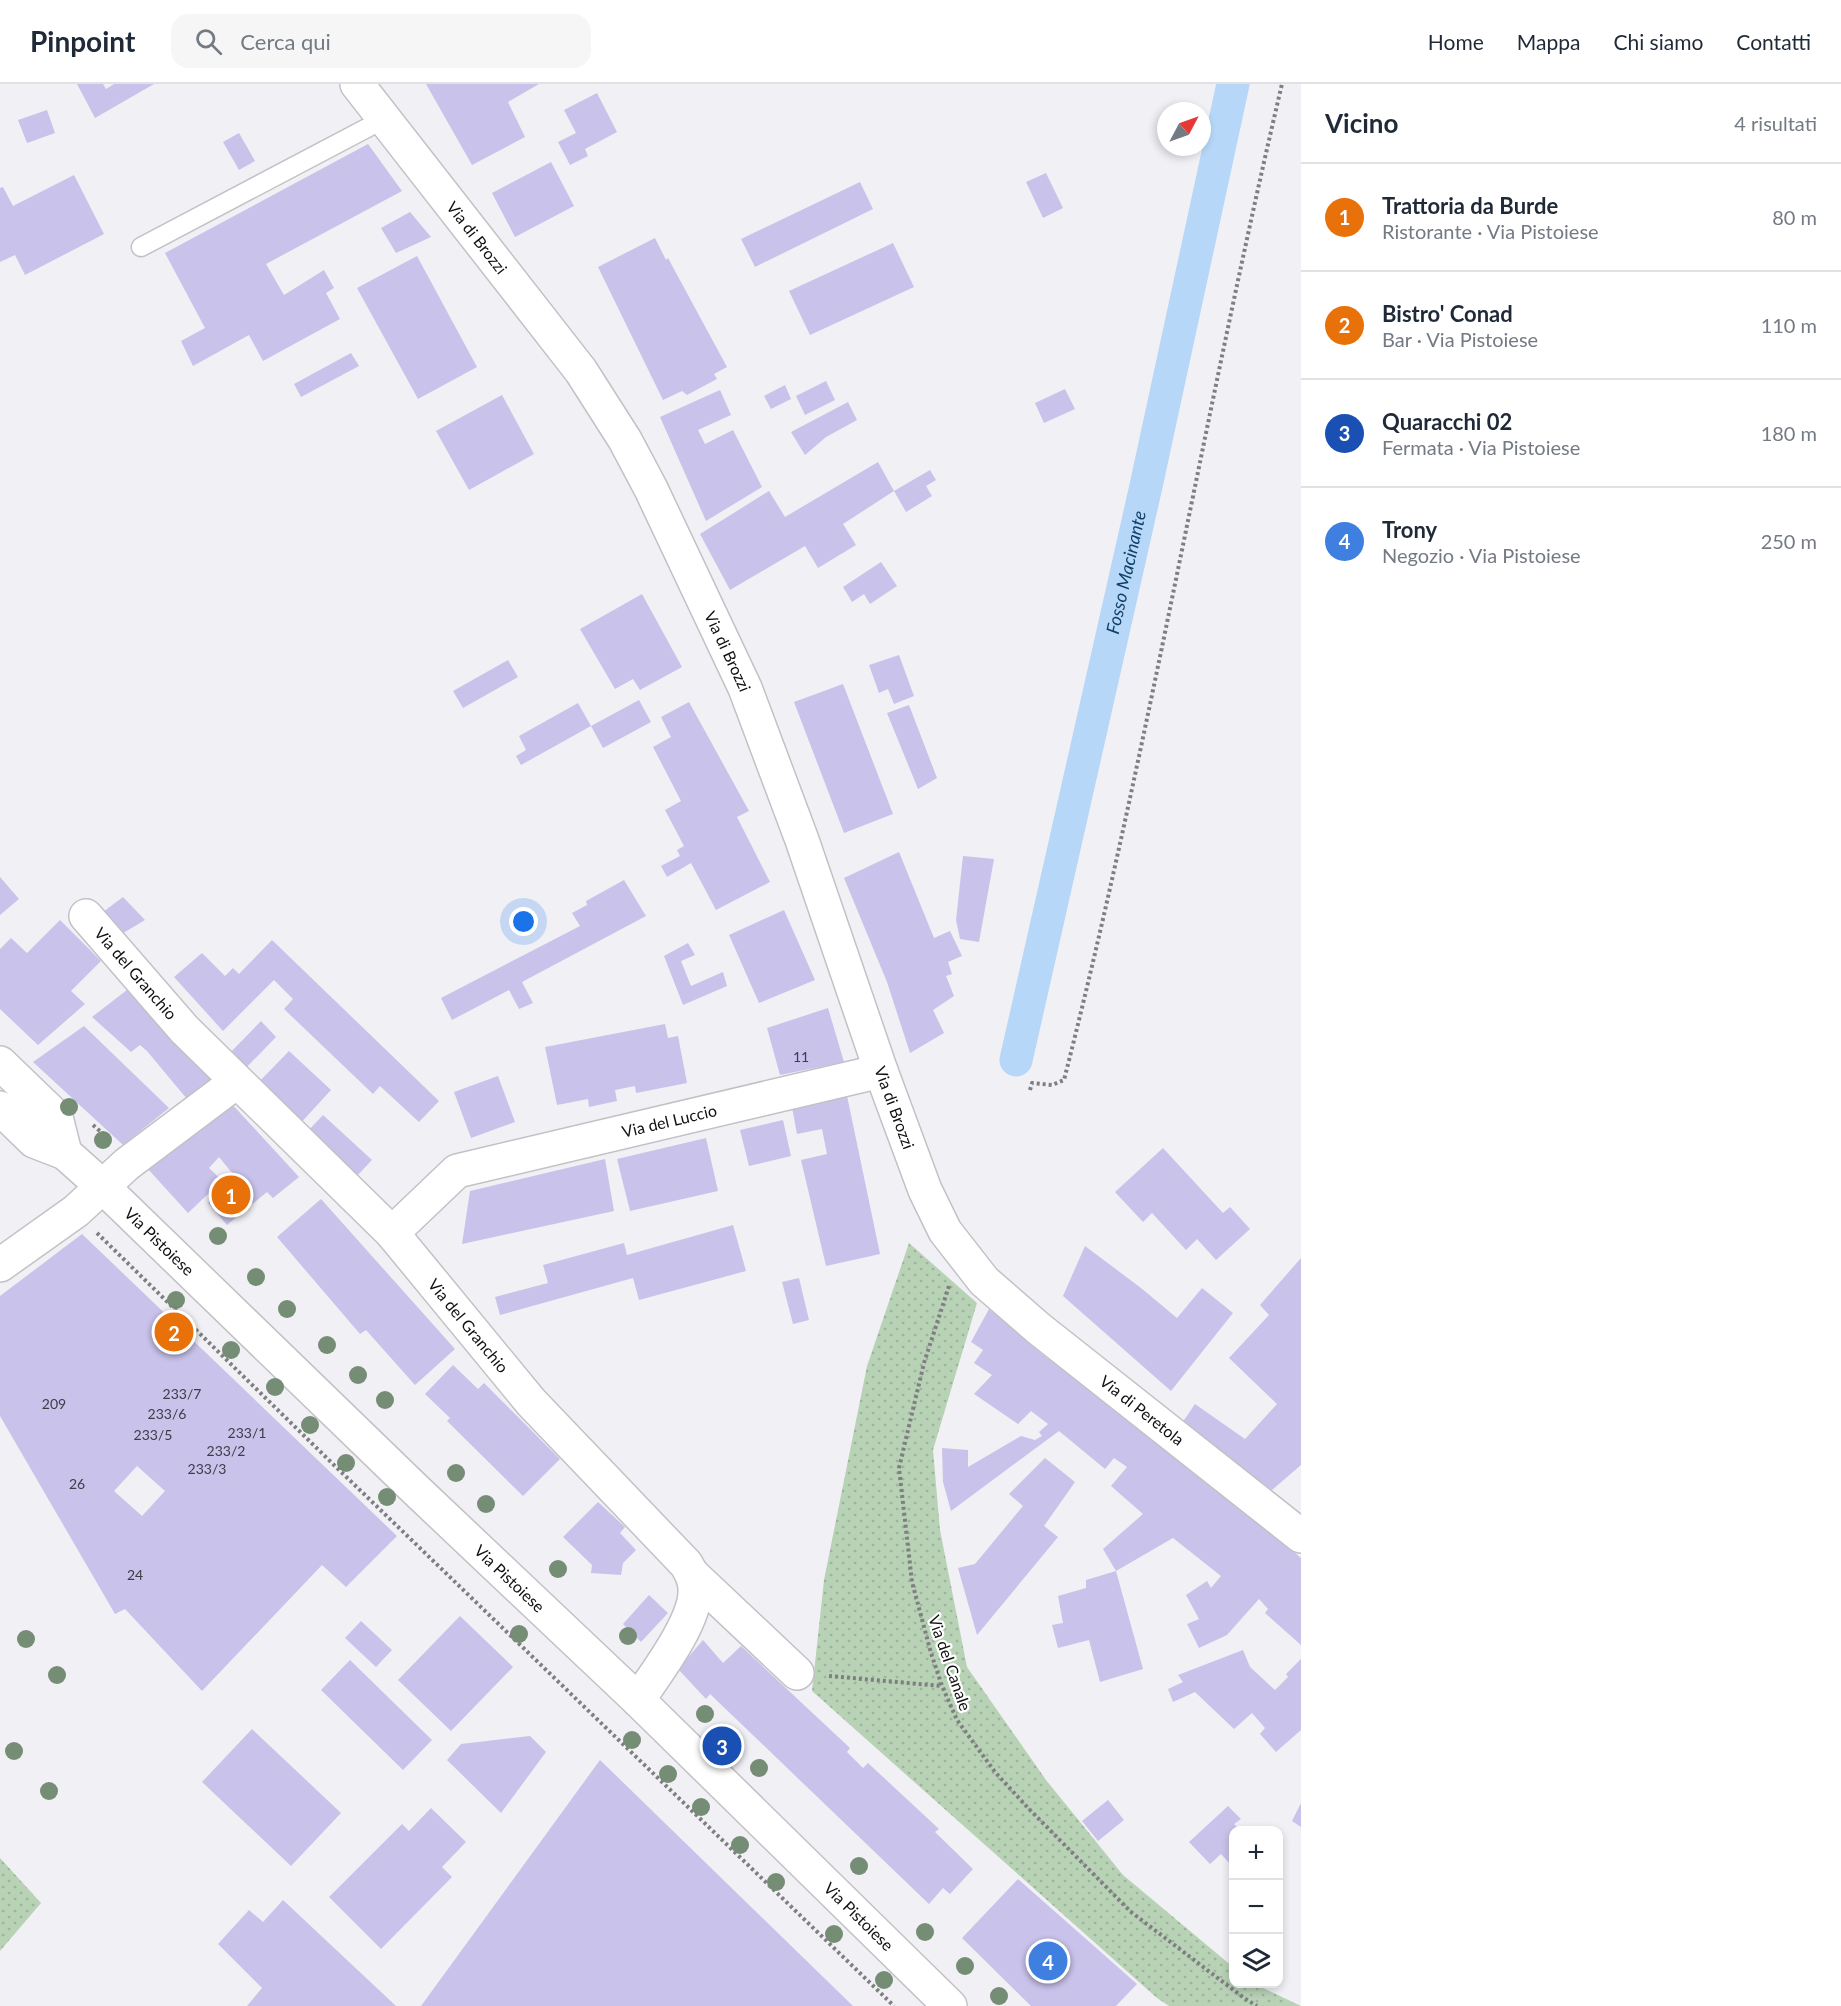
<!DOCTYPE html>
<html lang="it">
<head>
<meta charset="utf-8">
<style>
	body { margin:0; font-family:Lato,sans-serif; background:#f6f6f7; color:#1f2937 }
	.controls { position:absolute; right:18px; bottom:18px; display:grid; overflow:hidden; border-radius:12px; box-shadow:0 3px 9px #0003 }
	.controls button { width:54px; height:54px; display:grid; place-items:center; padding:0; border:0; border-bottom:2px solid #e0e1e3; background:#fff; color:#1f2937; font:30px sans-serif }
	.compass { position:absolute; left:1157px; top:18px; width:54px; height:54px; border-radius:50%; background:#fff; box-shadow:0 3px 9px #0003; rotate:49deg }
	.you { position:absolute; left:524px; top:838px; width:21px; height:21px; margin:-15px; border:4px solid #fff; border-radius:50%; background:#1a73e8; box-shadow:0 0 0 9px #1a73e833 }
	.badge { display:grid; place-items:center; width:39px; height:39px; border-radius:50%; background:#a93690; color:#fff; font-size:20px; font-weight:700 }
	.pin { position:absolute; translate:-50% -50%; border:3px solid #fff; box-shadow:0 2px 6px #0006 }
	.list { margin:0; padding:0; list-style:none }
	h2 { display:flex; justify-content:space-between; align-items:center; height:78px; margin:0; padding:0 24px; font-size:26px }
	h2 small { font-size:20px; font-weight:400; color:#747a83 }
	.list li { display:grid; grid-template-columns:39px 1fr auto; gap:18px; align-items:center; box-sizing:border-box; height:108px; padding:0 24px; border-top:2px solid #e0e1e3 }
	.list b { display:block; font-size:22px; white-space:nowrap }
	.list p { margin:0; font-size:20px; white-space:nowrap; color:#747a83 }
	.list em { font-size:20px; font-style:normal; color:#747a83 }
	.icon { flex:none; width:33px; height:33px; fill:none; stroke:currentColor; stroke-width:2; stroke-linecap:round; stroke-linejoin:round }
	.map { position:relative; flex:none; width:1301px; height:1922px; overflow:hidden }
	header { display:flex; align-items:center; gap:36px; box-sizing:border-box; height:84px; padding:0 30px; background:#fff; border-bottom:2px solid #e0e1e3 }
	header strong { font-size:28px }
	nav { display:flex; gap:33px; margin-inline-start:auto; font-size:21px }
	.search { width:420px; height:54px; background:#f6f6f7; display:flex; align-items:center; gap:15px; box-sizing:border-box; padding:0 21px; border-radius:18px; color:#747a83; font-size:22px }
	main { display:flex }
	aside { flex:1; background:#fff }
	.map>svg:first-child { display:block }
</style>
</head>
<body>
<header>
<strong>Pinpoint</strong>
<div class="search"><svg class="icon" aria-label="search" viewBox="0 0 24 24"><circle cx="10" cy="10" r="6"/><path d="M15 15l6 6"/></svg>Cerca qui</div>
<nav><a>Home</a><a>Mappa</a><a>Chi siamo</a><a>Contatti</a></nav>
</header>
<main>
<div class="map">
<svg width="1301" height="1922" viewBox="0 0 1301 1922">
	<defs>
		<pattern id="park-dots" width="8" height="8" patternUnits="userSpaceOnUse" patternTransform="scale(1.5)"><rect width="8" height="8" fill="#b8d2b6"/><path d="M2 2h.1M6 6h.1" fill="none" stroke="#9db39b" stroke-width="1.8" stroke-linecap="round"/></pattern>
	</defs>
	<rect width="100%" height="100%" fill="#f1f0f5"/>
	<path fill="url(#park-dots)" d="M909,1159L977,1219L933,1366L940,1446L967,1583L1046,1696L1123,1791L1233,1883L1234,1900H1255L1301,1922H1169L1157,1914L812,1607L824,1496L867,1282Z
		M0,1774L41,1819L0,1867Z"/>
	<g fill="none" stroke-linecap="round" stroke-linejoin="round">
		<path stroke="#b6d7f7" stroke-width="33" id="s1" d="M1016,976L1146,402L1233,0"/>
	</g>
	<path fill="#c9c2ea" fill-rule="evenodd" d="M77,0H103L106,5L114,0H154L95,34Z
		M426,0H539L508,18L525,53L472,81Z
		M597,9L617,48L585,65L588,72L570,81L558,58L576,49L564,26Z
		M47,26L55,49L27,59L18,36Z
		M239,49L255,77L239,86L223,58Z
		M368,60L402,107L266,180L284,211L324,186L334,204L326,209L340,235L263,277L249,251L193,282L181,257L205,244L165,169Z
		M551,78L574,122L515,153L492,109Z
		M1046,89L1063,124L1043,134L1026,98Z
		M74,91L104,150L25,191L15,171L0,178V104L3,103L13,122Z
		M860,98L873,125L755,183L741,155Z
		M410,128L431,153L396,169L381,144Z
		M655,154L666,176L668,174L727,283L714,290L717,295L687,311L682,307L663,316L598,183Z
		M893,159L914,203L810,251L789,207Z
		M417,172L477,283L418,315L357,204Z
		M351,269L359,282L301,313L294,300Z
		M826,297L835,316L805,331L796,312Z
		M785,301L791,315L771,325L764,312Z
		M1065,305L1075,325L1044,339L1035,319Z
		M720,306L731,331L698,346L705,360L733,346L762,403L706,437L660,333Z
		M502,311L534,370L469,406L436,347Z
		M848,318L857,336L826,353L805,371L791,348Z
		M878,378L894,407L843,440L856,461L818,484L805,462L730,506L700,450L769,407L785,433Z
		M930,386L936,396L926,402L932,412L906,428L894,407Z
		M881,478L897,502L870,520L864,510L852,518L843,503Z
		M642,510L682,583L640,606L633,595L615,605L580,545Z
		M899,571L914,612L894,620L888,605L879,609L869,581Z
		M508,576L518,593L463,624L453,607Z
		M843,600L893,730L844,749L794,618Z
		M639,616L651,638L603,664L591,642Z
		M689,618L749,727L737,733L770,798L716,826L691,779L667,793L661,782L680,772L677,766L684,762L665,726L681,717L653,663L671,653L661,633Z
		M578,619L591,642L521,681L516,672L526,666L519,652Z
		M909,621L937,694L918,705L887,629Z
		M899,768L934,854L950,847L962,872L948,878L952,890L946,892L954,912L933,926L944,949L910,969L887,898L844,794Z
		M963,772L994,775L979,858L960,855L956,836Z
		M0,793L19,815L0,831Z
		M624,796L646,832L522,898L533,919L519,925L509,906L452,936L441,914L580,842L572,829L587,821L586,817Z
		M123,813L145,836L120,851L103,828Z
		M784,826L815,896L759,919L729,851Z
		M60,836L101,877L71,907L85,920L38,961L0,925V865L11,854L27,869Z
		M272,856L439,1017L419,1038L380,1002L373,1010L284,925L293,915L274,896L223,947L174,893L202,869L225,892L233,884L239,890Z
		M688,859L695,871L681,877L691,902L723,888L727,902L683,921L664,872Z
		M136,899L214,993L187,1015L147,967L140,961L131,968L92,933Z
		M828,924L844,978L780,991L767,944Z
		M261,937L276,953L243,987L227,972Z
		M665,940L668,954L678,952L687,999L636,1009L635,1002L615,1006L617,1017L589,1023L588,1015L557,1021L545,963Z
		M84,942L169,1024L123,1061L33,978Z
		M289,967L331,1006L297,1043L254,1003Z
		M498,992L515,1038L471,1054L454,1008Z
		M846,1007L880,1170L826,1182L801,1076L827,1070L822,1045L797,1050L791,1018Z
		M230,1018L299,1093L273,1114L267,1108L227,1141L208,1119L212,1115L208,1110L188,1129L147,1084ZM219,1073L237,1095L228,1102L209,1084Z
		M323,1031L372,1076L356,1093L307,1048Z
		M783,1036L791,1072L749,1082L740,1046Z
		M706,1054L718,1107L630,1127L617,1075Z
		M1163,1064L1223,1129L1230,1123L1250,1145L1216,1176L1197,1155L1186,1166L1152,1129L1143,1138L1115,1108Z
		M605,1075L614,1127L462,1160L470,1107Z
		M321,1115L455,1265L415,1301L366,1246L360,1250L277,1153Z
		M733,1141L746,1187L639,1216L633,1194L500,1231L495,1213L548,1199L543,1181L624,1159L627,1171Z
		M82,1150L397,1452L346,1503L322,1481L202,1607L125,1525L115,1530L0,1332V1212ZM137,1382L165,1407L142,1432L114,1407Z
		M1085,1162L1141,1204L1177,1234L1202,1204L1233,1229L1171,1307L1063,1212Z
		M1301,1174V1381L1272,1406L1211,1366L1180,1342L1195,1320L1245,1355L1277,1320L1229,1274L1269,1231L1260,1221Z
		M799,1194L809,1236L793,1240L782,1198Z
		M989,1225L1042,1270L1091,1307L1092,1306L1208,1401L1245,1425L1301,1474V1561L1265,1529L1268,1525L1259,1515L1227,1551L1199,1564L1187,1540L1199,1535L1186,1511L1207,1497L1211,1504L1221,1492L1173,1454L1116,1487L1103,1465L1143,1430L1111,1402L1127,1383L1114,1374L1105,1385L1059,1347L951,1427L943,1398L942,1364L968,1366V1383L1021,1352L1035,1356L1042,1352L1039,1348L1048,1340L1031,1327L1018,1340L974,1310L992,1291L974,1279L983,1266L971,1258Z
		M453,1281L478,1305L484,1299L560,1375L523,1412L447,1337L450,1334L425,1310Z
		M1045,1374L1075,1398L1044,1442L1058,1453L977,1551L958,1484L975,1480L1023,1422L1009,1410Z
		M598,1418L625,1443L620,1449L636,1466L623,1479L621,1491L591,1489L592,1481L563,1453Z
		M1116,1487L1143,1585L1100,1598L1089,1556L1058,1564L1052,1541L1063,1539L1058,1512L1086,1504V1496Z
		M649,1511L668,1529L641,1558L623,1540Z
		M460,1532L513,1583L451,1647L398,1596Z
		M361,1537L392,1566L376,1583L345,1554Z
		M703,1556L723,1579L741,1562L850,1664L847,1668L863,1684L868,1679L939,1745L935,1748L973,1785L950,1810L943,1804L929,1820L710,1610L706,1615L678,1585Z
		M1243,1566L1250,1583L1275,1606L1288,1593L1286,1590L1301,1575V1646L1276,1668L1260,1650L1265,1644L1252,1629L1234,1645L1195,1608L1173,1618L1168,1605L1183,1598L1178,1591Z
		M350,1576L432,1656L403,1686L321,1606Z
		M252,1645L341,1729L291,1782L202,1698Z
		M530,1652L546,1668L501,1729L447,1676L461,1660Z
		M600,1676L853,1922H421Z
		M1108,1716L1124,1736L1098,1757L1082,1737Z
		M1301,1719V1743L1292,1737Z
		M1228,1722L1241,1735L1234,1740L1240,1746H1233V1783L1221,1770L1210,1780L1189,1758Z
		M431,1724L466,1758L442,1783L452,1793L381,1865L329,1813L402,1740L409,1747Z
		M1018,1795L1137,1900L1116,1922H1031L962,1854Z
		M283,1816L396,1922H247L262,1904L218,1860L249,1826L263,1838Z"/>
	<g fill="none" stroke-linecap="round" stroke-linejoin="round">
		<g stroke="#c2c1c6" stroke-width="21">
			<path id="service" d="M141,163L384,35"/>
		</g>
		<g stroke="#c2c1c6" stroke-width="36">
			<g id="minor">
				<path id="s2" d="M357,0L581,287L625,356L651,405L745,604L802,756L881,987L925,1106L945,1147L984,1197L1038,1244L1301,1452"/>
				<path id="s3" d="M86,832L184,945L392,1149L531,1318L686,1480C691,1488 695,1495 695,1505C697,1536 655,1591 638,1616"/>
				<path id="s4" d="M392,1149L457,1087L881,987"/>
				<path d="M0,1181L76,1127L127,1080L236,998"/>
				<path d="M693,1491L797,1589"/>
			</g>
		</g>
		<g stroke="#c2c1c6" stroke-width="36">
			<g id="primary">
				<path d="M0,979L56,1033L65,1069"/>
				<path id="s5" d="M0,1024L34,1057L65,1069L102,1102L416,1406L638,1616L950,1922"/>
			</g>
		</g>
		<path stroke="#7f7e81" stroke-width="4" stroke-dasharray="3 3" stroke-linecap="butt" d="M1030,1006L1032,999L1052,1001L1064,996C1148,667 1204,331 1282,0
			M93,1041L108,1054
			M97,1149L335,1382L894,1922
			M949,1202L924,1279L899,1384L912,1498L931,1569L942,1602L957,1636L995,1688L1029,1725L1131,1828L1244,1914L1257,1922
			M829,1592L942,1602"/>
		<use href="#service" stroke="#fff" stroke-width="18"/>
		<use href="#minor" stroke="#fff" stroke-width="33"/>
		<use href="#primary" stroke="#fff" stroke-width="33"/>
	</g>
	<g fill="#758c75">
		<circle cx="69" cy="1023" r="9"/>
		<circle cx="103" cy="1056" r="9"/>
		<circle cx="218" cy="1152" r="9"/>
		<circle cx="256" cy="1193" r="9"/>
		<circle cx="176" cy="1216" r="9"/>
		<circle cx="287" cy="1225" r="9"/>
		<circle cx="327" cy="1261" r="9"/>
		<circle cx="231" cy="1266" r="9"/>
		<circle cx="358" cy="1291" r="9"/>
		<circle cx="275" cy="1303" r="9"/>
		<circle cx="385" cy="1316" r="9"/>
		<circle cx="310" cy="1341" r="9"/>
		<circle cx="346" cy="1379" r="9"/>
		<circle cx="456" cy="1389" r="9"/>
		<circle cx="387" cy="1413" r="9"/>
		<circle cx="486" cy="1420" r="9"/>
		<circle cx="558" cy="1485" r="9"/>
		<circle cx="519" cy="1550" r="9"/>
		<circle cx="628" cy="1552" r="9"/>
		<circle cx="26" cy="1555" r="9"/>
		<circle cx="57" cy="1591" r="9"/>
		<circle cx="705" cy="1630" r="9"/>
		<circle cx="632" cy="1656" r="9"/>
		<circle cx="14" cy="1667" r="9"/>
		<circle cx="759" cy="1684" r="9"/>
		<circle cx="668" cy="1690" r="9"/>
		<circle cx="49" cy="1707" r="9"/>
		<circle cx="701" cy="1723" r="9"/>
		<circle cx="740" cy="1761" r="9"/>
		<circle cx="859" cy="1782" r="9"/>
		<circle cx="776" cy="1798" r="9"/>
		<circle cx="925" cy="1848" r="9"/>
		<circle cx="834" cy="1850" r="9"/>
		<circle cx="965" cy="1882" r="9"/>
		<circle cx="884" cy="1896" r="9"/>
		<circle cx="999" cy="1912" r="9"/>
	</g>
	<g text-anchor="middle" stroke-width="4.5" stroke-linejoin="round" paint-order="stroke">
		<g font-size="14" fill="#3e3c47">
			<text x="801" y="978">11</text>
			<text x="182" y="1315">233/7</text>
			<text x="54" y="1325">209</text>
			<text x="167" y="1335">233/6</text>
			<text x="247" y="1354">233/1</text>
			<text x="153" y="1356">233/5</text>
			<text x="226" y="1372">233/2</text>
			<text x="207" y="1390">233/3</text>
			<text x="77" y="1405">26</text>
			<text x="135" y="1496">24</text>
		</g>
		<g font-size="16" fill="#100f11" stroke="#fff">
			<text dy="6" stroke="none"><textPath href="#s2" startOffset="195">Via di Brozzi</textPath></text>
			<text dy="6" stroke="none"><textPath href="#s2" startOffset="681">Via di Brozzi</textPath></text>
			<text dy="6" stroke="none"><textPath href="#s3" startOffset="76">Via del Granchio</textPath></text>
			<text dy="6" stroke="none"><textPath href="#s2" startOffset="1167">Via di Brozzi</textPath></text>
			<text dy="6" stroke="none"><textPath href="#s4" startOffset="308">Via del Luccio</textPath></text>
			<text dy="6" stroke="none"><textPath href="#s5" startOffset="210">Via Pistoiese</textPath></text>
			<text dy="6" stroke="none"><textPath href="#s3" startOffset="561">Via del Granchio</textPath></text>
			<text dy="6" stroke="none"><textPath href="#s2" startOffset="1568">Via di Peretola</textPath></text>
			<text dy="6" stroke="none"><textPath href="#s5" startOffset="696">Via Pistoiese</textPath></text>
			<text transform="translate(950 1579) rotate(71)" y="6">Via del Canale</text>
			<text dy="6" stroke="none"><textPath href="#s5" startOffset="1182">Via Pistoiese</textPath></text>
		</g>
		<g font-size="18" font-style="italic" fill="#0f4068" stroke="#fff">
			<text dy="6" stroke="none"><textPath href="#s1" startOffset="500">Fosso Macinante</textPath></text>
		</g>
	</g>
</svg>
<div class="controls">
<button>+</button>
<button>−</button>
<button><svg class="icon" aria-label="layers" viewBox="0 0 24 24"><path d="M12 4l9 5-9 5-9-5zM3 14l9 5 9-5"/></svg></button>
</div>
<svg class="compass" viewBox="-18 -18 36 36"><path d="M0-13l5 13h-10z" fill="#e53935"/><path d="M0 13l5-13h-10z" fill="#747a83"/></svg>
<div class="you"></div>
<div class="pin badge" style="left:231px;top:1111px;background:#e8710a">1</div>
<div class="pin badge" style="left:174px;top:1248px;background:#e8710a">2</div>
<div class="pin badge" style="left:722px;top:1662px;background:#1a4fb4">3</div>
<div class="pin badge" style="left:1048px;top:1877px;background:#3f7fe0">4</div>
</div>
<aside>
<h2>Vicino<small>4 risultati</small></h2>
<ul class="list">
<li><span class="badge" style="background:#e8710a">1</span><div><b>Trattoria da Burde</b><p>Ristorante · Via Pistoiese</p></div><em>80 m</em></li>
<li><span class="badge" style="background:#e8710a">2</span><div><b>Bistro' Conad</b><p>Bar · Via Pistoiese</p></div><em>110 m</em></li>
<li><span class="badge" style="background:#1a4fb4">3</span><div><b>Quaracchi 02</b><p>Fermata · Via Pistoiese</p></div><em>180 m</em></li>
<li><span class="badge" style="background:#3f7fe0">4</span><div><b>Trony</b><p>Negozio · Via Pistoiese</p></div><em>250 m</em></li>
</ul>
</aside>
</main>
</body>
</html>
